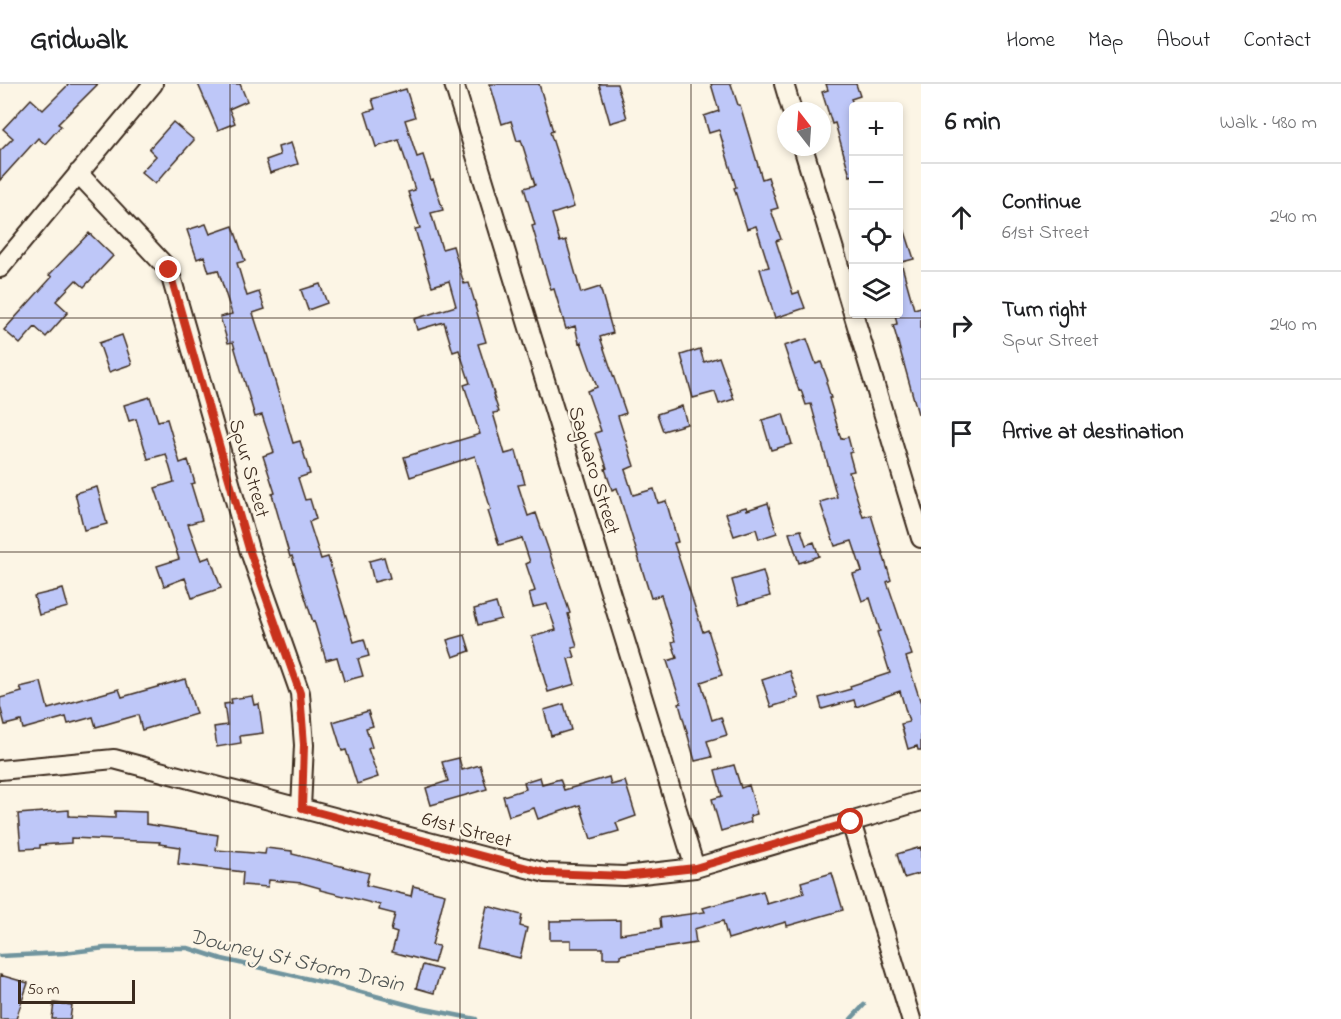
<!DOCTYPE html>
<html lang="en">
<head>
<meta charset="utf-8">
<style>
	body { margin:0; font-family:"Indie Flower",sans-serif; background:#f2f2f2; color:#202124 }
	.controls { position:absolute; right:18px; top:18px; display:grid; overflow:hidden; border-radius:6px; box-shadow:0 3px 9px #0003 }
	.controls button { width:54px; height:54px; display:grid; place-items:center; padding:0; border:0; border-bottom:2px solid #e0e0e0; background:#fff; color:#202124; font:30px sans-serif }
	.compass { position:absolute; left:777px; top:18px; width:54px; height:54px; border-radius:50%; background:#fff; box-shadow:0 3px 9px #0003; rotate:343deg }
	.scale { position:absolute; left:18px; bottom:15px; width:117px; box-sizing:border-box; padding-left:6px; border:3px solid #3b2a1e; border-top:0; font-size:16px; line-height:21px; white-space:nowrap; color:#3b2a1e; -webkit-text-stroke:4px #fcf5e5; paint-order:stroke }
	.stop { position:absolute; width:18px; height:18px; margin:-14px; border:4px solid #c8321e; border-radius:50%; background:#fff }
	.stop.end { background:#c8321e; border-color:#fff; box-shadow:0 2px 6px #0008 }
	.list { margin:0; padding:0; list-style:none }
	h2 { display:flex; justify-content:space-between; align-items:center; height:78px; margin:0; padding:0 24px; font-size:26px }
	h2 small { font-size:20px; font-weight:400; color:#757577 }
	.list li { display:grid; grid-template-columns:39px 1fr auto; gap:18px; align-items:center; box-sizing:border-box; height:108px; padding:0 24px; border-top:2px solid #e0e0e0 }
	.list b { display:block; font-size:22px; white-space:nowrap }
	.list p { margin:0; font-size:20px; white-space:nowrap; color:#757577 }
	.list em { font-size:20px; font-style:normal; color:#757577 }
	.icon { flex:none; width:33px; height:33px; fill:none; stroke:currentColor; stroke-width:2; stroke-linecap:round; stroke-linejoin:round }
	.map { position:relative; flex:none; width:921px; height:935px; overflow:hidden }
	header { display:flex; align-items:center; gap:36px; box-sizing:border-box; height:84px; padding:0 30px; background:#fff; border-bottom:2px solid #e0e0e0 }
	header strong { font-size:28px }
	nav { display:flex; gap:33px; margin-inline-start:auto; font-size:21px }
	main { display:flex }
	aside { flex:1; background:#fff }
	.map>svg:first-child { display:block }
</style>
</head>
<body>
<header>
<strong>Gridwalk</strong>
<nav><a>Home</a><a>Map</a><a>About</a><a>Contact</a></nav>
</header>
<main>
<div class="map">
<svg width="921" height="935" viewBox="0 0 921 935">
	<rect width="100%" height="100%" fill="#fcf5e5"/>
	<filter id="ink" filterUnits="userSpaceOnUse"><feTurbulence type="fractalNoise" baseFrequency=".0167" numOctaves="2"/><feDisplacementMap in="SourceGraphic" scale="12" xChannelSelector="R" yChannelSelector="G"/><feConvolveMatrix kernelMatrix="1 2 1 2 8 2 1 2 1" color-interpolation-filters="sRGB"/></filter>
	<g filter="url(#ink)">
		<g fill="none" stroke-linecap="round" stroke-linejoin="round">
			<path stroke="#6f949e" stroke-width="4.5" d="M0,872L64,869L105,864H188L222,875L335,901L420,924L476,935
				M851,935L864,921"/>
		</g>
		<path fill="#bec7f8" stroke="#3b2a1e" stroke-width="1.5" d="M69,0H98L58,40L61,42L45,60L38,54L0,96V67L13,54L3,45L31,15L43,26Z
			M198,0H240L247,17L229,25L235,39L218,46Z
			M490,0H539L553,47L550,48L574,123L552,130L560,158L566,156L581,209L600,203L613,249L600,253L626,329L618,332L634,382L625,386L633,411L654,405L658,419L666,417L678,458L674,459L703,548L708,546L722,591L701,598L712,636L721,633L727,651L707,657L712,673L695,677L679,620L681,619L667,577L677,574L672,558L675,557L661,511L651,514L617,404L612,406L605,385L607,384L595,349L601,347L587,307L597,303L581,258L579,259L575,242L566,245L554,205L551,206L532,142L535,141L524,104L535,101L521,56L517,57L511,37L502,40Z
			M599,0H617L627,34L610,39Z
			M711,0H731L738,21H740L762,95L768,93L778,124L771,126L781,155L776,157L793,210L799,208L805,224L775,234L760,185L769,183L756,142L747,145L734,104L736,103L719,46L709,49L704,32L719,27Z
			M826,0H856L860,12L851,15L854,22V91L850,92L835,39L832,40L822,8L828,6Z
			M406,5L415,33L405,36L417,73L423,71L431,96L433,95L443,126L431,129L442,165L453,162L464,200L469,199L476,222H475L486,258L478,260L494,310H493L499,328L493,329L505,370L516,367L525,400L518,401L528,432L536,429L570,529L568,530L577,563L572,564L575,573L568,575L575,600L548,608L532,553L556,546L547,520L533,523L529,509L535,507L526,480L530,478L522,454L499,461L488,427L491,426L475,372L410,393L404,373L480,350L464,301L470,299L459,266L453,268L444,238L417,246L414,235L456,222L449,197L432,202L415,145L420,144L408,108L415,106L399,56L376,63L365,28L375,25L372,15Z
			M173,38L194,56L155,100L141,88L156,72L149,65Z
			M291,59L298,80L270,89L266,76L280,71L278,63Z
			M898,135H901L914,175L898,179Z
			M206,140L210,150L233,142L245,177L237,179L247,212L259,208L265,225L253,229L266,270H267L293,359L300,357L310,390L298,394L305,416L310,415L316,435L309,438L321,475L328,473L354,558L364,555L369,572L358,575L363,592L344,597L337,573L326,576L314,537L313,538L292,472L290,473L272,410L275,409L263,372L274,368L262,331L255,333L233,258L228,259L220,233L232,230L218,186L209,188L204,172L197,175L187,146Z
			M89,149L113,172L84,203L76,196L56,217L68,228L46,253L35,243L20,260L4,246L52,193L49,191Z
			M898,182H902L914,225L921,223V330H918L893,241L897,240L895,230H898Z
			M320,200L327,219L308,226L301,206Z
			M122,251L132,280L109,288L99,259Z
			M807,255L816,280L821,278L828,297L826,298L831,314H829L841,355L848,353L852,368L849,369L854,387L849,388L863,433L871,431L891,496L887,498L912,571L906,573L921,619V666H918L917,662L908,665L901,640L909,638L900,607L856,623L854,616L822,625L819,614L851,605L850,602L890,589L877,548L880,547L870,514L862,517L853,490L862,487L852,457L835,462L820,418L837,413L811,320L806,321L801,306L799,307L784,262Z
			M700,265L704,278L719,273L734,315L719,320L715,308L693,314L681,271Z
			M150,313L158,337L167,335L180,379L188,376L195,399L191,400L202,436L188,440L201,476L210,473L221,504L192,514L185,494L164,502L157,482L179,475L155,404L174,398L166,370L148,375L136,335L129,337L124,321Z
			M682,322L687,340L663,347L657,330Z
			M783,330L792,360L771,366L762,336Z
			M97,403L107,440L84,446L75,409Z
			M768,419L777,449L759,455L756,445L734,452L726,429L746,423L747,426Z
			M801,446L806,461L814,458L819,472L799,479L789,449Z
			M384,473L390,494L374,498L369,477Z
			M763,487L770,512L739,521L732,496Z
			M63,505L68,523L39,531L34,512Z
			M496,519L501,535L478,541L474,525Z
			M465,551L470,567L453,573L447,556Z
			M790,587L799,614L771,623L762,596Z
			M185,595L196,630L142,646L138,631L96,643L93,633L68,640L66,633L23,645L21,637L5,641L0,622V614L22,608L20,603L41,598L48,625L119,605L122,613Z
			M252,612L254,621L259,620L263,649L240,652L241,659L217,663L214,643L227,641L224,620L232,619L231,615Z
			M564,620L571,646L551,652L544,626Z
			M368,627L373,642L366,644L372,663L368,665L378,693L357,700L346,666L342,667L333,638Z
			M459,674L462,686L480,681L487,705L431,721L426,704L448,697L442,678Z
			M734,681L741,704L749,701L757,730L750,732L751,738L721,747L712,715L722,712L715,686Z
			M540,693L542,700L560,695L564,706L609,693L611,701L625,697L636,732L616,739L619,747L591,755L580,721L538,735L534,724L509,732L503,712L526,705L524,698Z
			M69,726V732L115,734V727L146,728V740L218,751L216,766L265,770L266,764L292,767V770L369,789L366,801L411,812L413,802L445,810L432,861L439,862L434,879L392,868L397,849L391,847L395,830L379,826L380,821L320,806V804L302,799L269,796L268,803L242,801L243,788L178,780L180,763L159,760L160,758L71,754V759L40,761V764L21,765L18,730Z
			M921,763V789L904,794L897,770Z
			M832,789L843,826L787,842L786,838L728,855L723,837L694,845L696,859L620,871V874H603V864H571V856H550V837L620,836V850L661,844L660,834L705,828L703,824L763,807L767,820L804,809L801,798Z
			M487,822L522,831L520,842L527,844L520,874L477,864Z
			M423,881L441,886L434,909L416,904Z
			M0,891L28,899L16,935H0Z
			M54,919L72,921L70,935H52Z"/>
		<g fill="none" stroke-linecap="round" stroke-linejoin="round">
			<g stroke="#3b2a1e" stroke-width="22">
				<path id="minor" d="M454,0L695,784
					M784,0L792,27
					M803,63L921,454
					M78,89L169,186L249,465L300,609L304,661L301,724
					M0,184L153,0
					M0,686L114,675L546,789L624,792L695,784L921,717
					M851,738L911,935"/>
			</g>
			<use href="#minor" stroke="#fcf5e5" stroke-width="18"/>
		</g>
	</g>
	<g fill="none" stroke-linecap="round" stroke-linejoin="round" filter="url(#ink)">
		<path stroke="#c8321e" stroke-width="8" d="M169,186L249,465L300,609L304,661L302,724L546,789L624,792L695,784L851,738"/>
	</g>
	<path fill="none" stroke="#3b2a1e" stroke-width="1.5" stroke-opacity="0.55" d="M230,0V935M460,0V935M691,0V935M0,234H921M0,468H921M0,701H921"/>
	<g text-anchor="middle" stroke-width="5" stroke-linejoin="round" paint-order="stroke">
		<g font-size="21" fill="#3b2a1e" stroke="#fcf5e5">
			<text transform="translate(250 384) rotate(74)" y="7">Spur Street</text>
			<text transform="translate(595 386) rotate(73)" y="7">Saguaro Street</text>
			<text transform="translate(467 745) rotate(15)" y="7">61st Street</text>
		</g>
		<g font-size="22" font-style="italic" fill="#515654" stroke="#fcf5e5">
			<text transform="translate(297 875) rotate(13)" y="8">Downey St Storm Drain</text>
		</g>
	</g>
</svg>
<div class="controls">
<button>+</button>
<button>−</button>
<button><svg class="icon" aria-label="locate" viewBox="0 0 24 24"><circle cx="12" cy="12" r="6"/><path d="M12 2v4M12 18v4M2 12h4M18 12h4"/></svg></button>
<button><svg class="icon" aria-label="layers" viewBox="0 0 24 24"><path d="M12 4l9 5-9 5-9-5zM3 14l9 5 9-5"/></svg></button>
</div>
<svg class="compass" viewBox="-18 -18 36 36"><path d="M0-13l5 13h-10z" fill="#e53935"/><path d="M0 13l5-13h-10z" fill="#757577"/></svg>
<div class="scale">50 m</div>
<div class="stop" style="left:851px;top:738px"></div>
<div class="stop end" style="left:169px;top:186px"></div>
</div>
<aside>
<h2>6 min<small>Walk · 480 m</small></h2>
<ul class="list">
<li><svg class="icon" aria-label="ahead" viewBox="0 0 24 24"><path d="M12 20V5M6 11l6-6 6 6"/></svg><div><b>Continue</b><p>61st Street</p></div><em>240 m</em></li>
<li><svg class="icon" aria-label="right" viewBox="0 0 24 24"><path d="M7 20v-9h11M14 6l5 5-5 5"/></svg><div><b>Turn right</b><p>Spur Street</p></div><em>240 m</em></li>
<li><svg class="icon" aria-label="arrive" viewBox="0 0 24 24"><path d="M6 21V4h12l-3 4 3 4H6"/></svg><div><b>Arrive at destination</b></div></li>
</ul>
</aside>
</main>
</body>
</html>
